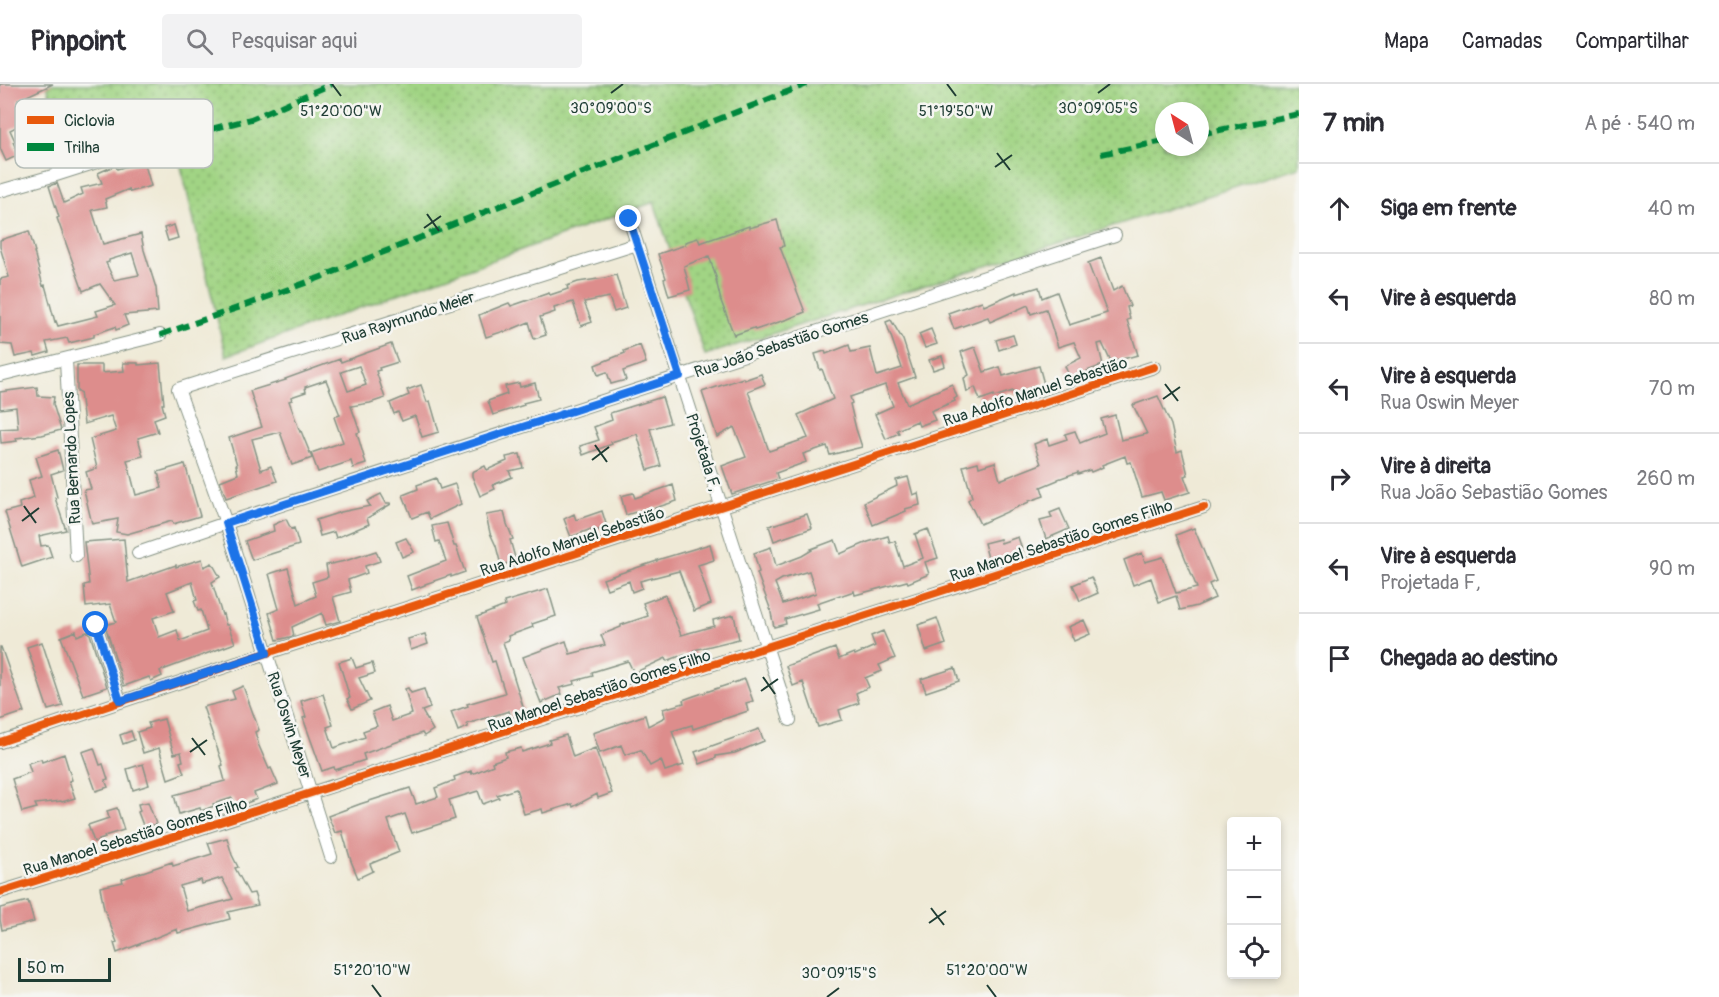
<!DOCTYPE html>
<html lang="pt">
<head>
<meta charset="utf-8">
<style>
	body { margin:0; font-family:Pangolin,sans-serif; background:#f2f2f3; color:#2b2b33 }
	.controls { position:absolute; right:18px; bottom:18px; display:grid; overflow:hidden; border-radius:6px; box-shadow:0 3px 9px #0003 }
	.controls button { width:54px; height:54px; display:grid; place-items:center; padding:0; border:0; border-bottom:2px solid #e1e1e2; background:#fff; color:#2b2b33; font:30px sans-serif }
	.compass { position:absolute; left:1155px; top:18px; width:54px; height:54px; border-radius:50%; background:#fff; box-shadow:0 3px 9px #0003; rotate:324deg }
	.scale { position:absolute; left:18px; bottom:15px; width:93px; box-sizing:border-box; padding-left:6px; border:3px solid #1f3d34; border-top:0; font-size:16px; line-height:21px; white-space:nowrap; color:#1f3d34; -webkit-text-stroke:4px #f6f6f2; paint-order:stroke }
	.stop { position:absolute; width:18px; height:18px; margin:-14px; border:4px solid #1a73e8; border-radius:50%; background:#fff }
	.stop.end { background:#1a73e8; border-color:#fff; box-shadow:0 2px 6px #0008 }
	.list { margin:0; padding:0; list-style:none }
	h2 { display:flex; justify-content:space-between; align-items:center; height:78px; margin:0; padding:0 24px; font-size:26px }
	h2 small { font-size:20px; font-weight:400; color:#7c7c81 }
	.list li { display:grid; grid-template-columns:39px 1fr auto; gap:18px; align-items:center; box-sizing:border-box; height:90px; padding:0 24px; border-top:2px solid #e1e1e2 }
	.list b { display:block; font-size:22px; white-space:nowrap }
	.list p { margin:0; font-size:20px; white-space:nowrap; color:#7c7c81 }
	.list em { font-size:20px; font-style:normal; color:#7c7c81 }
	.icon { flex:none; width:33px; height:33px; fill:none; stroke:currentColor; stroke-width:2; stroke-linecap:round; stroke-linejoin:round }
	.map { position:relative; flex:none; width:1299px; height:913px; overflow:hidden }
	header { display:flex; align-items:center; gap:36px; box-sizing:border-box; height:84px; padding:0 30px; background:#fff; border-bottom:2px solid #e1e1e2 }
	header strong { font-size:28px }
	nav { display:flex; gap:33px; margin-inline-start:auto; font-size:21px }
	.search { width:420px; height:54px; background:#f2f2f3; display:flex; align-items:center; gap:15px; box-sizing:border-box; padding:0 21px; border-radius:6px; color:#7c7c81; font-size:22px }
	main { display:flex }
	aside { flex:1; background:#fff }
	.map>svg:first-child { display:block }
</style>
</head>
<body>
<header>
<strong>Pinpoint</strong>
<div class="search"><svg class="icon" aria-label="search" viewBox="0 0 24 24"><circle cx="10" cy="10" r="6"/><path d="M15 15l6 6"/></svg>Pesquisar aqui</div>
<nav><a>Mapa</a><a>Camadas</a><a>Compartilhar</a></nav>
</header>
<main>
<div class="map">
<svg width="1299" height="913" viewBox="0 0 1299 913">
	<defs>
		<pattern id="grass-dots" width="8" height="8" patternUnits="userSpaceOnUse" patternTransform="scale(1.5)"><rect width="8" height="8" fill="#a1d484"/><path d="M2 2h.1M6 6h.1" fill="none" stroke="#83ad6d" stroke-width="1.8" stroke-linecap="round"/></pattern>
	</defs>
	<rect width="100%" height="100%" fill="#f6f6f2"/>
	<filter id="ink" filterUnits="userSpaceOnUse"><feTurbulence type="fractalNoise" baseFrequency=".0167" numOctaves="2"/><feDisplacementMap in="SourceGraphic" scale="12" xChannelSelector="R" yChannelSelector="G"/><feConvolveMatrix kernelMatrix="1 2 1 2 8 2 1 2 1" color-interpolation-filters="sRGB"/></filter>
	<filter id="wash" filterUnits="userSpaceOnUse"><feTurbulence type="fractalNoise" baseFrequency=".008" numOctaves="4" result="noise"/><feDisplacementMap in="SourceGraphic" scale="24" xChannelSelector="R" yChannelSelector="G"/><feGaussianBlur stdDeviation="1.35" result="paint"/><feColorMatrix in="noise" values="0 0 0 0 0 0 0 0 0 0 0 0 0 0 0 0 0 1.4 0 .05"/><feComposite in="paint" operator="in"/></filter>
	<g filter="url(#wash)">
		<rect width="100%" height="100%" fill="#efead7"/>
		<path fill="url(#grass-dots)" stroke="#60885c" stroke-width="1.5" fill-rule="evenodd" d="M47,0H1293L1299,14V83L705,271L654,118L226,272L171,40L63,65ZM1164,27H1200V63H1164Z"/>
		<g id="blocks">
			<path fill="#dd8d8c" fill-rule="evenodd" d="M0,0H53L18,16L28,37L10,46L15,57L13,58L19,71L6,77L0,64Z
				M144,77L151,102L130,108L129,105L105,115L107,123L92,126L103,160L141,150L144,166L156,204L158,228L124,231L128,241L116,246L115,243L94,250V253L69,259L67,254L46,258L49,268L35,272L34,269L15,273L12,261L0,260V195L9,193L0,163V156L29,147L35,168H34L43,202L45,201L55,238L56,237L58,242L98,232L96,227L115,221L100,200L83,207L57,134L59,133L49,102L57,99L64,119L83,110L81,104L102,99L98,89L116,81L117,85ZM132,169L139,191L114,196L106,179L109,178V176Z
				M777,136L784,162L780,163L805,228L788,235L755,246L754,244L734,251L721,217L716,196H717L709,172L684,182L690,206L669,212L664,195L666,194L658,170L685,161V158L698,154L700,159L749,142V144Z
				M174,141L178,154L168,157L164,144Z
				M1101,174L1113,207L1122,202L1130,222L1127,223L1130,235L1127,236L1138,271L1111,278L1102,259L1098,260L1103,281L1087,287L1088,290L1071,297L1065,282L1081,274L1074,258L1058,263L1046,225L1031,230L1028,221L990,238L988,233L954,245L948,229L982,217L984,222L1016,208V210L1039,203L1042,214L1057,208L1069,241L1107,229L1088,179Z
				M616,191L626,224L614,228L609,213L584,218L592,238L581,242L573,218L554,224L555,228L540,233L546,251L534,255L529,238L505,248L504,247L486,253L479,231L509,219L511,222L549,209L550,211L568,205L567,202L578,198L605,194Z
				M891,236L903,256L915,293L898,299L907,320L952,300L957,313L954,315L955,317L931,327L935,336L919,342L917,337L897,346L899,349L886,355L875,330L893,322L885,301L850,313L852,319L850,320L856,345L862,363L830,371L827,362L803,370L806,378L776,389L778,395L732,410L722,382L746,373L734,343L717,353L702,308L743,294L744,296L761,290L765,300L748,307L769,367L808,354L798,331L833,315L822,285L820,286L815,270L825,267L826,270L849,261L851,268L870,264L877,292L902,284L886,238Z
				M931,245L937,260L925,264L919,250Z
				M1013,251L1016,260L999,266L996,256Z
				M391,260L398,278L379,284L380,286L376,287L385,314L370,319L351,322L360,348L357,349L366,380L353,384L351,377L318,388L311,369L343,358L334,333L340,331L326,296L305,303L306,308L291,313L292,316L289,317L300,348L301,347L312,374L292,381L280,348L252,355L261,386L271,382L277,397L226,414L220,397L238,390L236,381H237L229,354L262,343L250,307L286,296L285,295L340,275L341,278ZM359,282L366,301L348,307L341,288Z
				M640,261L646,279L623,287L626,296L611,300L607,288L598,291L595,281L625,269L624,267Z
				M975,263L984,288L1000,283L1003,292L1039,282L1044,300L1023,306V308L1014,311L1013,307L994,313V311L980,316L975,303L967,308L964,294L969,291L961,268Z
				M942,272L945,282L933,286L929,276Z
				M123,279H138V281L160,279L164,320H162L165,331L154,335L158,348L138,354L143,372L127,376L136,411L162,404L158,388L185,380L200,432L173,440L172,437L127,450L116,448L118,435L92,440L84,406L91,405L86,388L97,384L90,355L116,347L111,332L84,340L80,308H77V281H102V289L124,287Z
				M519,299L520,303L535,299L539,315L523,319L524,321L493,331L488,317L507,310L505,302Z
				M421,301L427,318L430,317L439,348L422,353L415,332L402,337L398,328L394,330L390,319L409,311L407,306Z
				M37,303L38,312L54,313L53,320L61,346L42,351L16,354L17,357L1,359L0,345L18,344L16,323L0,325V308Z
				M1158,312L1171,341L1177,368L1182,366L1188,391L1184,392L1190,408L1164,416L1161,408L1142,413L1131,378L1127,379L1125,372L1102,381L1103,383L1091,388L1090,386L1078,390V388L1058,395V396L1041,403L1044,412L1029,417V418L980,440L968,416L972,413L963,382L978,378L979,383L995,378L1000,396L1041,380L1034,360L1047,355L1049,361L1067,355L1065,350L1075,347L1080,359L1105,349L1101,335L1115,331L1121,356L1147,350L1133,321Z
				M662,313L670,339L650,345L661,382L648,386L637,350L611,358L612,360L583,371L580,362L599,356L594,343L612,336L610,329Z
				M58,366L63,386L51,390L57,413L55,414L66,446L39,452L41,462L48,461L52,473L22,483L5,428L20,424L19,419L34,414L29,396L42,392L36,373Z
				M520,370L523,384L509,387L512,393L493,401L495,405L480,412L472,392V388L485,382L487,386L507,377L506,373Z
				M908,393L913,411L918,409L920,421L905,425L906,427L873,441L864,418L897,402L896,396Z
				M436,394L440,405L455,400L461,420L430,435L427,428L412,434L403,411L418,405L417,401Z
				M673,401L677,417L655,424L643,427L642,426L626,431L621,412L633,409L635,414Z
				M381,410L386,419H390L391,420L367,434L369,440L336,454L334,448L320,452L316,436L341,428L370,422L367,417Z
				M1060,425L1069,445L1046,455L1040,437L1052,434L1050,429Z
				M602,427L607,443L592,448L591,445L571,453L564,435L574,430L576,436Z
				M504,428L507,440L513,455L510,456L516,477L501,481L496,462L490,449L486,431Z
				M807,430L812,444L774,457L769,442Z
				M286,435L291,445L294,444L299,461L252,476L245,457L274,447L273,441Z
				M447,439L454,462H456L465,488L451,493V491L425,500V501L412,506L407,492L446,477L439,457L436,458L432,442Z
				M1194,444L1216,497L1209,500L1215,514L1197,522L1180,526L1176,512L1159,518L1151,494L1133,501L1124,476L1142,469L1145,478L1163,473L1176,509L1197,504L1176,451Z
				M928,445L938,474L925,478L929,490L908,499L907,497L855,511L854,507L840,512V511L817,519L819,525L785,535L786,540L774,543L770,524L757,489L759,488L754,469L771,463L776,482L802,472L812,466L811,465L835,456L840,470L868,458L888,452L890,459L895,457L903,482L923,474L915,450ZM809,487L816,509L783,520L775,499L782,495Z
				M1018,453L1023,468L989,478L984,459L1000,455L1001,459Z
				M406,454L414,468L402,473L396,458Z
				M124,455L128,498L176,481V483L202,475L204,483L212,479L220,493L212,498L222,531L223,530L226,541H228L235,559L160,587L162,592L151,597L149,593L124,602L105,541L116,538L110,520L86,523L84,501L89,500L84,458ZM192,498L197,516L194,517L198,527L201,526L207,547L180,557L177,546L159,553L153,534L174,527L167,508Z
				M710,460L714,476L698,481L711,520L694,527L679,487L640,497L642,504L632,508L629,497L607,505L603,495L657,477V476Z
				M376,467L380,477L365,482L367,489L348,496L351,508L333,513L340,537L326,541L322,529L292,543L294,552L277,556L269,529L279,525L269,490L288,484L298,520L316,512L312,498L328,493L326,481L345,477Z
				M1091,493L1098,509L1080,517L1073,501Z
				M548,505L556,532L532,540L533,543L508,552L509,556L503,558L525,629L511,634L509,627L467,640L468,643L458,647L451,628L468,622L467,620L505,609L495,577L492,578L477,533L505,522L504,518Z
				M665,511L681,551L714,542L713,536L734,531L739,555L694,566L696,573L687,576L685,570L667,577L666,574L634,589L628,577L592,588L593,592L574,597L575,600L559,604L562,610L541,619L523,573L566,557L570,570L605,561L601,551L621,543V541L648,532L643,519Z
				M937,534L946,560L926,567L918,541Z
				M1084,536L1090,550L1074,557L1068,543Z
				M76,547L77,552L89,547L107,603L83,611L61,553Z
				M883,547L895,574L879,581L882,587L865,594L869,603L856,609L859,619L839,626L842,636L818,643L803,598L793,602L786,582L835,564L839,575L854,569L855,571L875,562L871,552Z
				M425,550L428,560L411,566L408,555Z
				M42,558L63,622L48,626L27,563Z
				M0,563H1L24,628L0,636Z
				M352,574L356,584L372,579L375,589L359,594L370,617L352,625L347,615L350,614L339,578Z
				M955,584L959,597L926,608L921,595Z
				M745,595L753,617L746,619L748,627L693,645L692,641L672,647L684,681L665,687L661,676L650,682L641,666L625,671L621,661L600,669L593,649L645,631L648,642L665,633L663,625L684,619L683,616L694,612Z
				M243,602L259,646L255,648L259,662L269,685L271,684L278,700L254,709L257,715L236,723L232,714L213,720L214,722L201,727L200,724L179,730L174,711L225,697L221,682L223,681L203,623L235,615L232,607Z
				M408,604L411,609L424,605L430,624L422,627L433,646L424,652L422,649L363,670L365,676L335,686L334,683L322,687L303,634L306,633L301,617L323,610L333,641L327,643L334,664L365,653L363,647L377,642L372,628L387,622L392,637L412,630L405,605Z
				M164,635L174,670L181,668L183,677L180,678L184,689L168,695L159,664L143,669L137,648L150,644L148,639Z
				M759,645L764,657L735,669L716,672V674L700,680L695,668Z
				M131,647L134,656L123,660L120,651Z
				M566,651L573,673L595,664L612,709L598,714L597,710L573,723L572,720L543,729L542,725L524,730L516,705L497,711L499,714L483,720L478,707L449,716L455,735L412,749L405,730L388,736L399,768L370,780L373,787L358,794L351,777L342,747L335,749L328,732L360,720L410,704L416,720L438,713L435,704L455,696L454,693L471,687L472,690L493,681L492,678L506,673L505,668L521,664L522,668L550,659L549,656Z
				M94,664L100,681L103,680L108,695L105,696L108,703L96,707L82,668Z
				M64,670L72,696L69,697L75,714L62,718L61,717L35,720L37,724L22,728L12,695L31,688L28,679L41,675L42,678Z
				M143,680L149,701L133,706L127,685Z
				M148,718L156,740L144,744L138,728L140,727L138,720Z
				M117,724L124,746L104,752L105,754L94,758L88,741L109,734L107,727Z
				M227,754L232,771L238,783L235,784L249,810L254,809L258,821L228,828L230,835L178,849L177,845L117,869L114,859L117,858L104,825L100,803L123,798L122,795L172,778L173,782L212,770L208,759ZM222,794L233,815L187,827L180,802L201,796L202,800Z
				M28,817L34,838L2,846L0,836V824Z"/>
		</g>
	</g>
	<g filter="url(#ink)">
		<use href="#blocks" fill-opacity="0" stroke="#879486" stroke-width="1.5"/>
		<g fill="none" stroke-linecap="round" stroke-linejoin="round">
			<g stroke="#879486" stroke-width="8">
				<path id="service" d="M41,20L56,90"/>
			</g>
			<g stroke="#879486" stroke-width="14">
				<path id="minor" d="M0,107L56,91L159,58
					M629,135L790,636
					M66,276L76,472
					M0,291L160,251
					M138,469L226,439L1115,151
					M96,541L120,617
					M0,658L267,569L1154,283
					M331,773L226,439L178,305L637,160
					M0,808C402,683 803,555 1204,423"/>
			</g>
			<use href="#service" stroke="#fff" stroke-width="6"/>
			<use href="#minor" stroke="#fff" stroke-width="12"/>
			<path stroke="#00873e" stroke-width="6" stroke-dasharray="12 6" stroke-linecap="butt" d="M1200,50L1299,30
				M159,58L251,35L332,0
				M1101,70L1164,57
				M160,251L243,222L316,195L807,0"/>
			<g stroke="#f6f6f2" stroke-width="11">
				<path id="cycleway" d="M0,658L267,569L1154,283
					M0,808C402,683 803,555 1204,423"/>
			</g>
			<use href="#cycleway" stroke="#e8590c" stroke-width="8"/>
		</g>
	</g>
	<g fill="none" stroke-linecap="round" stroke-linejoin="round" filter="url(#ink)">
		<path stroke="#1a73e8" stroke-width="8" d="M96,541L120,617L267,569L226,439L680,292L629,135"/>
	</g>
	<path fill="none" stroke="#1f3d34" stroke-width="2" d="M332,0L341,12M947,0L956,12M611,9L623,0M1098,9L1110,0M997,69L1010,86M995,83L1012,71M427,130L439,147M424,144L441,132M1165,300L1178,317M1163,315L1180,303M595,361L607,378M592,376L609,363M24,422L36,439M22,437L39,424M763,593L775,610M761,607L778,595M192,654L205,671M190,668L207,656M931,824L944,841M929,839L946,827M372,901L381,913M987,901L996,913M827,913L839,904"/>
	<g text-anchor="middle" stroke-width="5" stroke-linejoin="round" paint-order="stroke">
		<g font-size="16" fill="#1f3d34" stroke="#f6f6f2">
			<text transform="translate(408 233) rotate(-18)" y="6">Rua Raymundo Meier</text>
			<text transform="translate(781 260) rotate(-18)" y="6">Rua João Sebastião Gomes</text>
			<text transform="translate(1035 307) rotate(-18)" y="6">Rua Adolfo Manuel Sebastião</text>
			<text transform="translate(704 368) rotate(72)" y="6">Projetada F,</text>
			<text transform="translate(71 374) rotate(-93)" y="6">Rua Bernardo Lopes</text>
			<text transform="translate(1061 456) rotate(-18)" y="6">Rua Manoel Sebastião Gomes Filho</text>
			<text transform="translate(572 457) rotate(-18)" y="6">Rua Adolfo Manuel Sebastião</text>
			<text transform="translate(599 606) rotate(-18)" y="6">Rua Manoel Sebastião Gomes Filho</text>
			<text transform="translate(290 641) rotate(72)" y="6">Rua Oswin Meyer</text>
			<text transform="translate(135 752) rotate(-17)" y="6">Rua Manoel Sebastião Gomes Filho</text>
		</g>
	</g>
	<rect x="15" y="15" width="198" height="69" rx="9" fill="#f6f6f2" stroke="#b6beb9" stroke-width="1.5"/>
	<rect x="27" y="32" width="27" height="8" fill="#e8590c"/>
	<rect x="27" y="59" width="27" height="8" fill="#00873e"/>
	<g font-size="16" fill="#1f3d34">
		<text x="64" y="42">Ciclovia</text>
		<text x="64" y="69">Trilha</text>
	</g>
	<g font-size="15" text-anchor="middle" fill="#1f3d34" stroke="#f6f6f2" stroke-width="5" stroke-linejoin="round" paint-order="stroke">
		<text x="611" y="29">30°09'00"S</text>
		<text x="1098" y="29">30°09'05"S</text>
		<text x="341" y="32">51°20'00"W</text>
		<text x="956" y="32">51°19'50"W</text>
		<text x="372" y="891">51°20'10"W</text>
		<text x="987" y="891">51°20'00"W</text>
		<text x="839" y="894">30°09'15"S</text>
	</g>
</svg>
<div class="controls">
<button>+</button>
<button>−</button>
<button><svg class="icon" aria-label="locate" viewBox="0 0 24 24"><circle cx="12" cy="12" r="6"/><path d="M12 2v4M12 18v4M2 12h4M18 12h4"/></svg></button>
</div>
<svg class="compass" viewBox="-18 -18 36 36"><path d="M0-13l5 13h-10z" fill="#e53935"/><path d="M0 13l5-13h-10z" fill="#7c7c81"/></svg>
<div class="scale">50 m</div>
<div class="stop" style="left:96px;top:541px"></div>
<div class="stop end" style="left:629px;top:135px"></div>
</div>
<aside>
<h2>7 min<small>A pé · 540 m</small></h2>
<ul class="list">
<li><svg class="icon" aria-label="ahead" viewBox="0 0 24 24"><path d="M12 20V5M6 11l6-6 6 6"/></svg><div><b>Siga em frente</b></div><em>40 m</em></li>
<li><svg class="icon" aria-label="left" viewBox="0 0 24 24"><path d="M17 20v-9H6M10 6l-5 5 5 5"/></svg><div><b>Vire à esquerda</b></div><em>80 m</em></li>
<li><svg class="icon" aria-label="left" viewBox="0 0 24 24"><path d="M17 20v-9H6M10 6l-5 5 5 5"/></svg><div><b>Vire à esquerda</b><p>Rua Oswin Meyer</p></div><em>70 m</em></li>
<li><svg class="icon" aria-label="right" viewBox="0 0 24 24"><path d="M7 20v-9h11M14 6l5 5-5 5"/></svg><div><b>Vire à direita</b><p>Rua João Sebastião Gomes</p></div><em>260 m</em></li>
<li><svg class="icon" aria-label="left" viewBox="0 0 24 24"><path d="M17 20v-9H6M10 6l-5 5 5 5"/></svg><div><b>Vire à esquerda</b><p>Projetada F,</p></div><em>90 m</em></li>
<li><svg class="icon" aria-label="arrive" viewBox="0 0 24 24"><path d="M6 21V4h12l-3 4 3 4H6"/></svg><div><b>Chegada ao destino</b></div></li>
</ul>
</aside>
</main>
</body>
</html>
